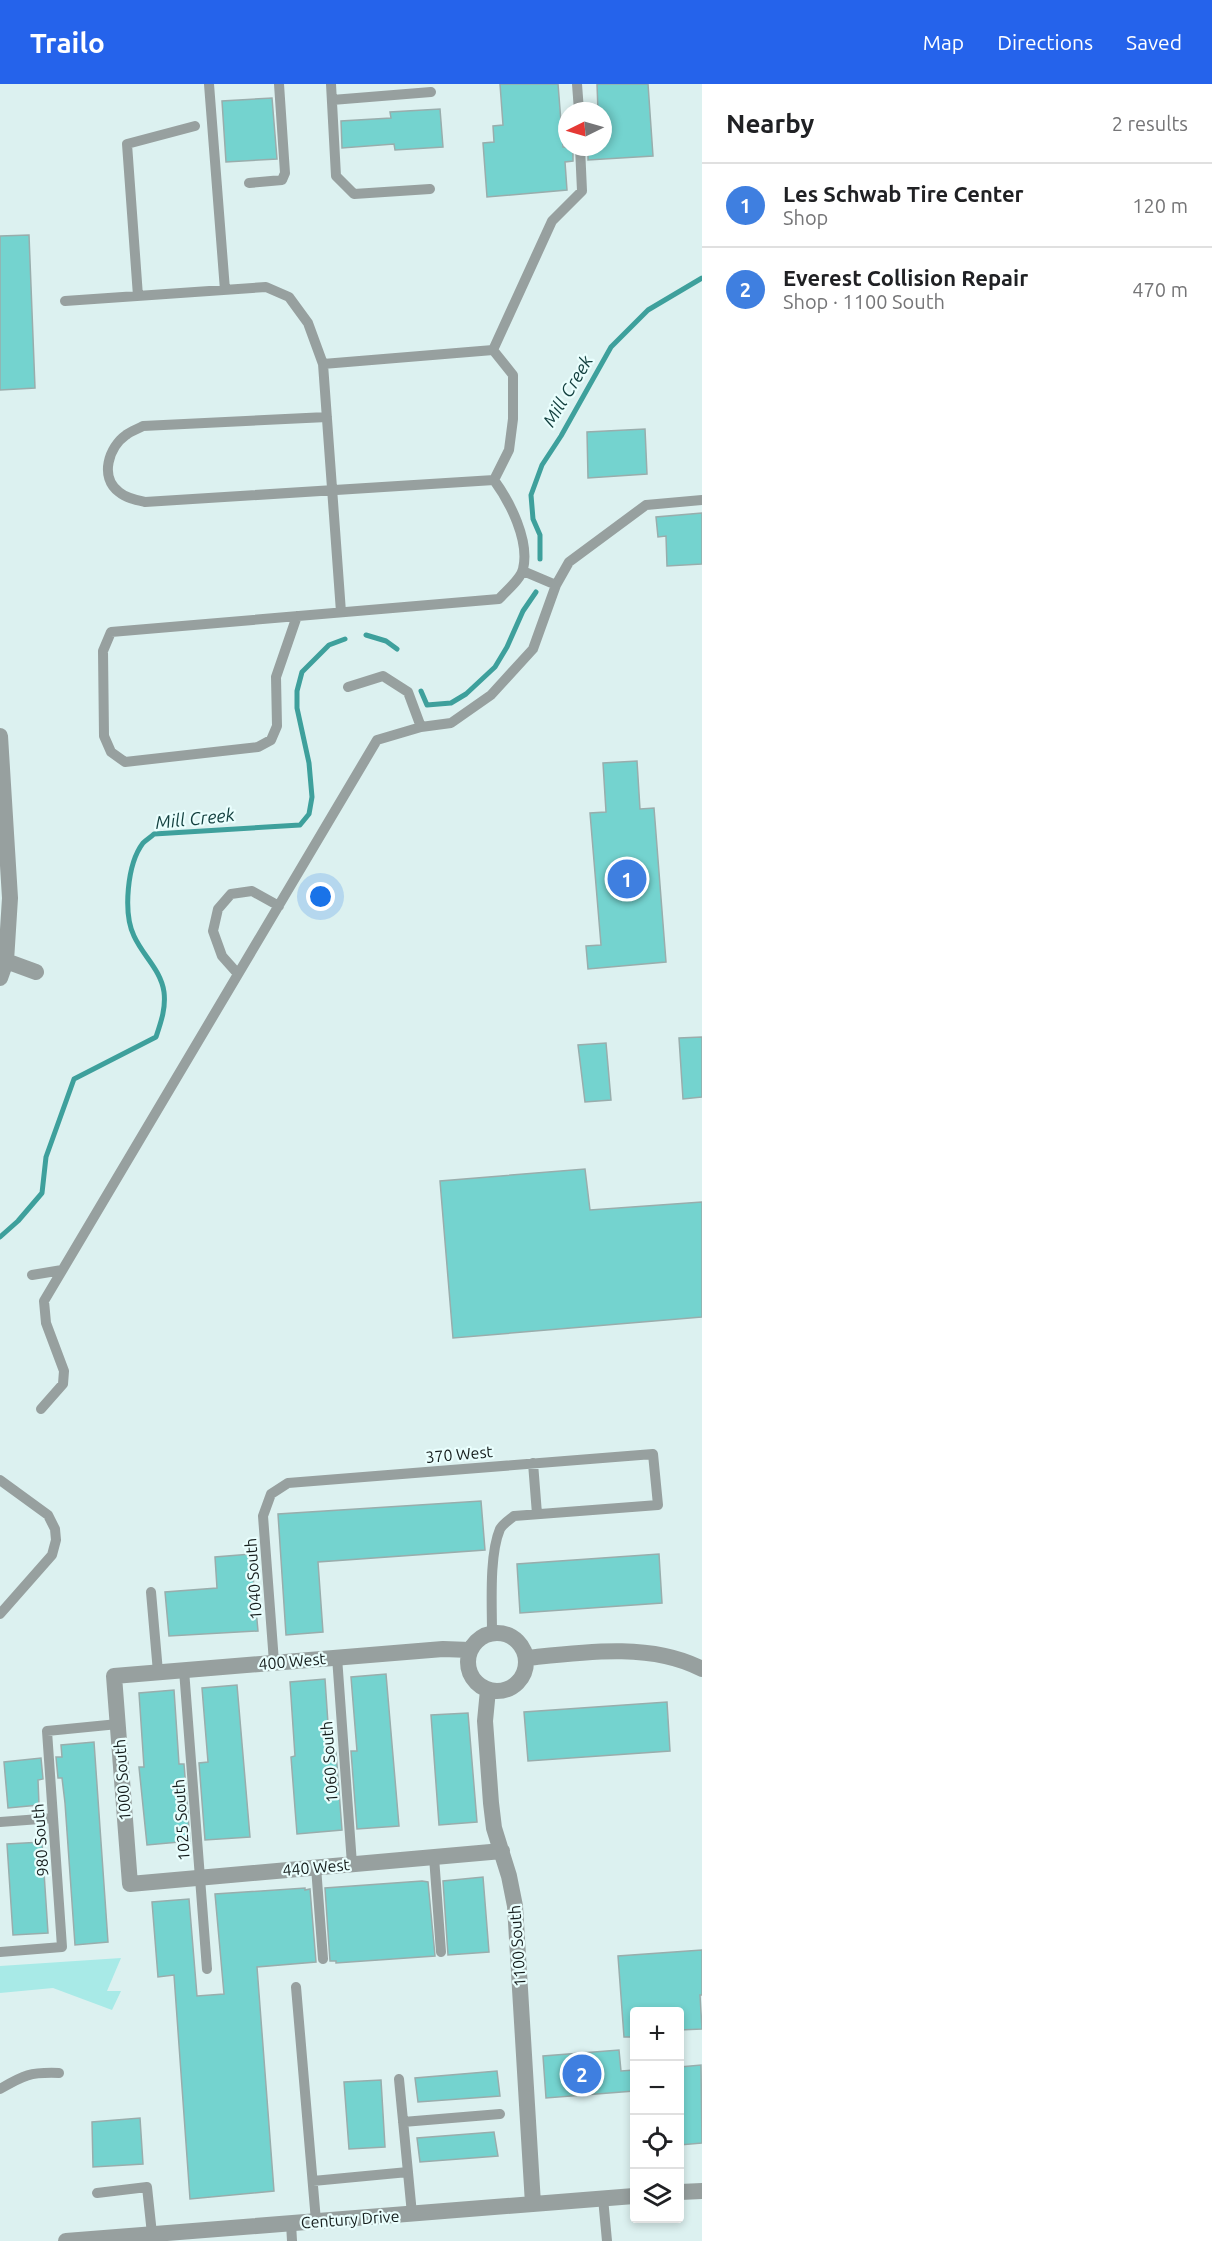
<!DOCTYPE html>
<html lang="en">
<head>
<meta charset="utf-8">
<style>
	body { margin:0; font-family:Ubuntu,sans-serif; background:#f6f6f6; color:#202124 }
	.controls { position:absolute; right:18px; bottom:18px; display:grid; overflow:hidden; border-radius:6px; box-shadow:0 3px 9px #0003 }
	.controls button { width:54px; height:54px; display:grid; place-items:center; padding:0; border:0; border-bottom:2px solid #e0e0e0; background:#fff; color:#202124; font:30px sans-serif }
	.compass { position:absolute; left:558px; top:18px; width:54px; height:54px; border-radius:50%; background:#fff; box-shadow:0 3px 9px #0003; rotate:265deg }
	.you { position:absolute; left:321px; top:813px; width:21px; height:21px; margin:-15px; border:4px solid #fff; border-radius:50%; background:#1a73e8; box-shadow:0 0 0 9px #1a73e833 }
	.badge { display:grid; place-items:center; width:39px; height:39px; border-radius:50%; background:#2563eb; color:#fff; font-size:20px; font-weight:700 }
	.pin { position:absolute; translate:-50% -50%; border:3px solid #fff; box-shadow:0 2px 6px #0006 }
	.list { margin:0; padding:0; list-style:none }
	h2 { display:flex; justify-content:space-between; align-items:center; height:78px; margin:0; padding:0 24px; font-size:26px }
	h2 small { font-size:20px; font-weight:400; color:#757577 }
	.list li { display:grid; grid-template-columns:39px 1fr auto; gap:18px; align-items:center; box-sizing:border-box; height:84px; padding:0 24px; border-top:2px solid #e0e0e0 }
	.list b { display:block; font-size:22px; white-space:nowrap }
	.list p { margin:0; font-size:20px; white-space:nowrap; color:#757577 }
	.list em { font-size:20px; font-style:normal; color:#757577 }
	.icon { flex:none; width:33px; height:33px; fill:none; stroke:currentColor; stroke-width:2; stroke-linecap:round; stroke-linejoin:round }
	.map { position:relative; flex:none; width:702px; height:2157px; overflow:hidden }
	header { display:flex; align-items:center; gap:36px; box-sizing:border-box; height:84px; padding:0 30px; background:#2563eb; color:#fff }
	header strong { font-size:28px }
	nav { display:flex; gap:33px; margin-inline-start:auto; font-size:21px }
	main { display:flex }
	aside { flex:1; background:#fff }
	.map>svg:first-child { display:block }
</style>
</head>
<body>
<header>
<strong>Trailo</strong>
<nav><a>Map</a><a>Directions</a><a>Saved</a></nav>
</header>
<main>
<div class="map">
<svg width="702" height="2157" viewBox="0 0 702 2157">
	<rect width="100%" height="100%" fill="#dcf1f0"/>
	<path fill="#a8eae7" d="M121,1874L107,1907H121L112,1926L53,1904L0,1909V1882Z"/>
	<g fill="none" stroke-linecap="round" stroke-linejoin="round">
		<path stroke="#3ea09c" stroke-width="5" d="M540,475V451L533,435L531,411L542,381L561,352L611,263L648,226L702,194
			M366,551L386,557L397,565
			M421,607L427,621L451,619L466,610L495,583L507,563L523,527L536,508
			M0,1153L18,1137L42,1109L46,1073L74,995L156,953C161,938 166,924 164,908C161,886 143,872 134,852C123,829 127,780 143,759C146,756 151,753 154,750L300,741L309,730L312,713L309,679L297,624V607L302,588L329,561L345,555"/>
	</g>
	<path fill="#74d3cf" stroke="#99adac" stroke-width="1.5" d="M500,0H558L563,63H573V77L565,78L567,106L487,113L483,59L494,58L493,42L503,41Z
		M597,0H648L653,72L588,76V63H603V27H598Z
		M272,14L277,75L226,78L222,17Z
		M440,25L443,63L395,66L394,60L342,64L341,37L391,34L390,28Z
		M29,151L35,304L0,306V152Z
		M645,345L647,390L588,394L587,348Z
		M702,429V480L667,482L666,452L658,453L656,433Z
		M637,677L640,725L654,724L666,878L588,885L586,862L601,861L590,729L606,728L603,679Z
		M702,953V1013L683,1015L679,954Z
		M606,959L611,1016L585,1018L578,961Z
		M585,1085L590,1126L702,1118V1233L453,1254L440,1097Z
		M481,1417L485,1466L318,1478L323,1548L286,1551L278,1430Z
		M251,1470L258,1547L169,1552L165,1508L217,1504L215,1473Z
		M659,1470L662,1519L520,1529L517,1480Z
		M386,1590L399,1742L357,1745L351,1667H357L351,1593Z
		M325,1595L330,1669L336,1668L342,1746L297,1750L291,1673L295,1672L290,1598Z
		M237,1601L250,1753L205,1756L199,1679L208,1678L202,1604Z
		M174,1606L179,1680H184L190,1757L147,1761L139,1683H144L139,1609Z
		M667,1618L670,1667L528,1677L524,1628Z
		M468,1629L477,1738L439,1741L431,1631Z
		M94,1658L108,1858L75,1861L65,1719L62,1694H58L56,1673H62L61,1661Z
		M41,1674L43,1695L38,1696L39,1721L8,1724L4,1678Z
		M42,1758L48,1849L13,1851L7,1760Z
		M483,1793L489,1868L448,1871L443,1797Z
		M422,1797L428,1798L435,1872L336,1879V1877H330L325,1804Z
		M305,1804V1806L310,1805L316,1878L257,1883L274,2107L190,2115L174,1891L158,1893L152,1818L189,1815L197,1912L224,1910L215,1810Z
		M702,1866V1911H700L702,1945L680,1946V1928H634V1953H624L618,1872Z
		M619,1966L621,1987L634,1986V2007L546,2014L543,1972Z
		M701,1981L702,2059L680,2061V1983Z
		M497,1987L500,2012L418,2018L415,1994Z
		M381,1996L385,2063L349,2065L344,1998Z
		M140,2034L143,2080L93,2083L92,2038Z
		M494,2048L498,2072L420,2078L417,2054Z"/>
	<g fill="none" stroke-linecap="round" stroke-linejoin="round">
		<path stroke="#97a09f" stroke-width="10" d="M209,0L225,206
			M331,0L336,92L354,110L430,105
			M577,0L579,27
			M332,16L431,8
			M249,99L282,96L285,89L279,0
			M138,212L127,60L195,42
			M65,217L266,203L289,213L308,239L323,280L341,528
			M323,280L493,266
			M494,396L509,366L513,335V291L493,266L552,137L582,107L580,63
			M523,487L556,501L569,478L646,421L702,416
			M297,532L276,593L277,642L271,656L258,663L125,678L111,668L104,652L103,567L111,548L499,515C506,507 521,495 523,485C530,457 510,418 494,396L145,418C136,416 126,414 119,408C99,393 109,363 126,351C131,347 138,345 143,342L327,333
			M348,603L383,592L408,608L421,643
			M238,890L222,872L213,847L218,825L231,810L252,807L279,822
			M32,1191L62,1186
			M41,1325L63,1300L64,1287L46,1239L44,1217L377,656L421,643L451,639L491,611L533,565L556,501
			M533,1379L537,1430
			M0,1396L48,1431L55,1445L56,1456L52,1471L0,1530
			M151,1508L158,1588
			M337,1573L352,1780
			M274,1578L263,1432L271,1410L288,1399L653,1370L658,1421L514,1432C509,1436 503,1440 500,1445C489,1471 492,1520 492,1549
			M184,1586L207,1885
			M0,1738L53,1734
			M434,1773L441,1868
			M316,1783L323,1875
			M0,1868L62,1863L47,1647L118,1640
			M296,1903L316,2137
			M399,1995L412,2130
			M0,2005C24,1991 30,1988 59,1989
			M403,2038L500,2030
			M313,2097L408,2088
			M97,2109L147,2103L152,2150
			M603,2114L607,2157
			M291,2139L292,2157"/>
		<path stroke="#97a09f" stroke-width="16" d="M0,652L10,814L6,877L0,894
			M6,877L36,888
			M468 1578a29 29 0 1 1 58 0a29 29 0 1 1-58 0Z
			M470,1566L443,1565L114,1592L130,1800L502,1767
			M527,1574C582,1568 651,1558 702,1585
			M488,1606L485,1637L491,1719L494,1744L509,1792L515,1822L533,2120
			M680,2108L702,2107
			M66,2157L634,2112"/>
	</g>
	<g text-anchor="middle" stroke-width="4.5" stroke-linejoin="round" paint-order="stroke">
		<g font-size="16" fill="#151d1c" stroke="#e9fefd">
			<text transform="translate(459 1370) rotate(-5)" y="6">370 West</text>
			<text transform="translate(253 1495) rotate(-94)" y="6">1040 South</text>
			<text transform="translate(292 1577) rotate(-5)" y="6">400 West</text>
			<text transform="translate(329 1678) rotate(-94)" y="6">1060 South</text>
			<text transform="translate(122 1696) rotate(-94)" y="6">1000 South</text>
			<text transform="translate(181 1736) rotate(-94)" y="6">1025 South</text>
			<text transform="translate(40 1756) rotate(-94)" y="6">980 South</text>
			<text transform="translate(316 1783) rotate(-5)" y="6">440 West</text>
			<text transform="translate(517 1862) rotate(-94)" y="6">1100 South</text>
			<text transform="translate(350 2135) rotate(-4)" y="6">Century Drive</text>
		</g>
		<g font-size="18" font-style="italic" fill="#113e3d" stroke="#e9fefd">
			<text transform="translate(568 307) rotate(-59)" y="6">Mill Creek</text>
			<text transform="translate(195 735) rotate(-6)" y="6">Mill Creek</text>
		</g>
	</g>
</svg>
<div class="controls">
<button>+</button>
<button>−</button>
<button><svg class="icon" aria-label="locate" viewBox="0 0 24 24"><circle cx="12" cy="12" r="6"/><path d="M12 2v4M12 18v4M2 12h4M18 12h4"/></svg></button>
<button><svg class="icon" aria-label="layers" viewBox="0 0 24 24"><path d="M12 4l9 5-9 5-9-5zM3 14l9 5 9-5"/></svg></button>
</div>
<svg class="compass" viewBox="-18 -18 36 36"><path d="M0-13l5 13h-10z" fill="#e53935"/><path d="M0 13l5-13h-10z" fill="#757577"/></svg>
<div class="you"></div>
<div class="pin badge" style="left:627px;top:795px;background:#3f7fe0">1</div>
<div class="pin badge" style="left:582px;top:1990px;background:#3f7fe0">2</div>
</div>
<aside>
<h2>Nearby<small>2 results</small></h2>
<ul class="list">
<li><span class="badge" style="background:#3f7fe0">1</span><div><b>Les Schwab Tire Center</b><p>Shop</p></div><em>120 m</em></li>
<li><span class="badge" style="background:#3f7fe0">2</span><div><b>Everest Collision Repair</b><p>Shop · 1100 South</p></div><em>470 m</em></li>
</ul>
</aside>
</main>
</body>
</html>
